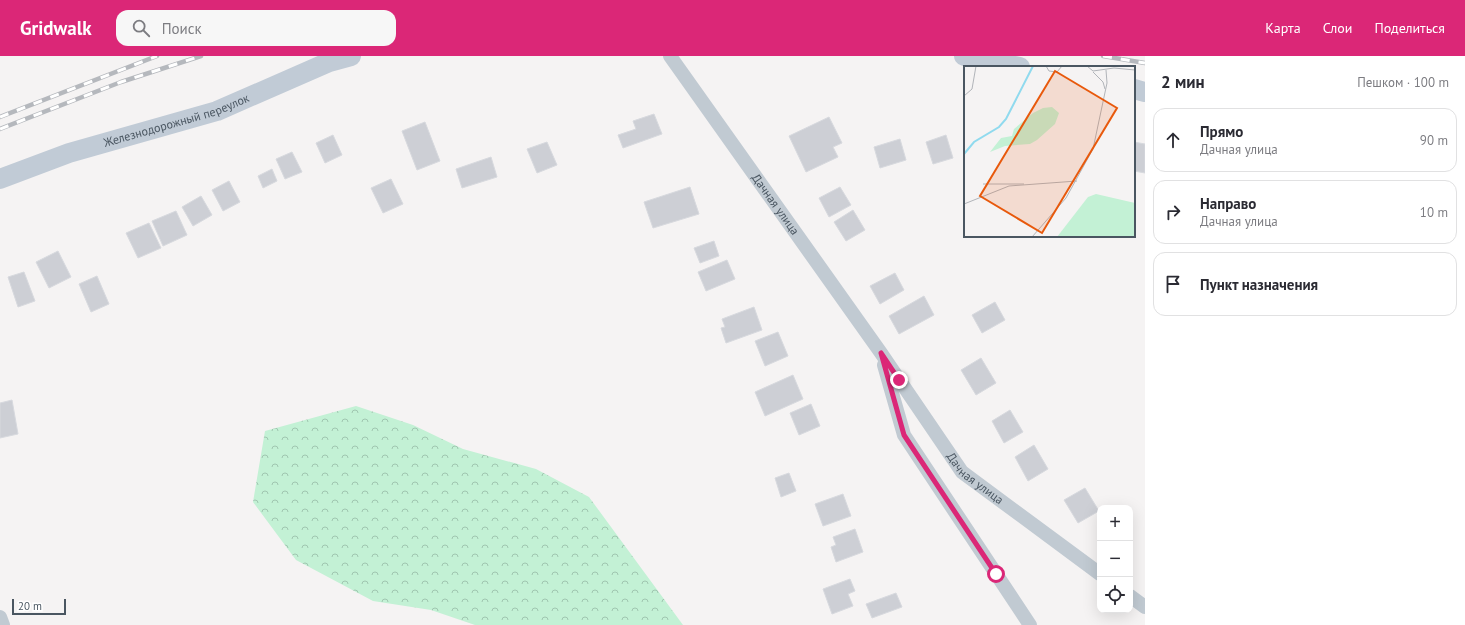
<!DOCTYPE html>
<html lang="ru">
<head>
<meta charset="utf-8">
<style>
	body { margin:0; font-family:"PT Sans",sans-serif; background:#f7f7f7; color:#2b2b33 }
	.controls { position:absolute; right:12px; bottom:12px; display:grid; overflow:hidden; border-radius:8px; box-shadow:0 4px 16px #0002 }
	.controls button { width:36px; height:36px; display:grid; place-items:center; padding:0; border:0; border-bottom:1px solid #e1e1e2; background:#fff; color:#2b2b33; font:20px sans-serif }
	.scale { position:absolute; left:12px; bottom:10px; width:54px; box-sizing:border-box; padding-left:4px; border:2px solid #4a5661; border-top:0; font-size:11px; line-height:14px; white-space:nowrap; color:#4a5661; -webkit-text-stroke:3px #fff; paint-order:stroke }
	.stop { position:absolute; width:12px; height:12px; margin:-9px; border:3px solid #db2777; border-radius:50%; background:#fff }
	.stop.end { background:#db2777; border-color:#fff; box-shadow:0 1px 4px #0008 }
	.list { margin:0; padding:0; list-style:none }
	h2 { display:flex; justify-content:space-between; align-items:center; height:52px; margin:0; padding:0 16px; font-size:17px }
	h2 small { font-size:13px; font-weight:400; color:#7c7c81 }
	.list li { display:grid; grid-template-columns:26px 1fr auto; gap:12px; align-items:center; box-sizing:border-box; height:64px; margin:0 8px 8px; padding:0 8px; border:1px solid #e1e1e2; border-radius:12px }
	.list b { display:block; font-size:15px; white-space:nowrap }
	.list p { margin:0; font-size:13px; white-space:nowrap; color:#7c7c81 }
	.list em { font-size:13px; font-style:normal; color:#7c7c81 }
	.icon { flex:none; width:22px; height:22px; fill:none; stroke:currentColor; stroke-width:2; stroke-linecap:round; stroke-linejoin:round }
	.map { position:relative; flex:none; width:1145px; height:569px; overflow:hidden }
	header { display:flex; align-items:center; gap:24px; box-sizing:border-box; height:56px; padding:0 20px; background:#db2777; color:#fff }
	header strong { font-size:19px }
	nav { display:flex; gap:22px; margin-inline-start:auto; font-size:14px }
	.search { width:280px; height:36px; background:#f7f7f7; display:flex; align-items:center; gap:10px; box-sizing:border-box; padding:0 14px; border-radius:12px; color:#7c7c81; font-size:15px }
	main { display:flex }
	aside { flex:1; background:#fff }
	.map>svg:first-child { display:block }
</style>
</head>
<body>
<header>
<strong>Gridwalk</strong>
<div class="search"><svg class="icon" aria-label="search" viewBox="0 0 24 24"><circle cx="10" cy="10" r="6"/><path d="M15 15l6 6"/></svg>Поиск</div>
<nav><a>Карта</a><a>Слои</a><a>Поделиться</a></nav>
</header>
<main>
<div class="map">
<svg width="1145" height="569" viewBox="0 0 1145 569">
	<defs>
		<pattern id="forest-crowns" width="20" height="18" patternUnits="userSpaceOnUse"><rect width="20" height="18" fill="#c3f1d5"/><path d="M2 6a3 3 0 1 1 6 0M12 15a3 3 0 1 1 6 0" fill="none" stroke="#a0c6b0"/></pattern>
	</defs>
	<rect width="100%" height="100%" fill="#f5f3f3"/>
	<path fill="url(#forest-crowns)" d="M356,350L413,369L463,393L536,413L589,441L683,569H475L431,554L373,545L296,504L253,446L265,375Z"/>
	<path fill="#cdcfd5" stroke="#d7d9de" d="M654,58L662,78L623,92L618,79L636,73L633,65Z
		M829,61L842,87L833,91L838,101L806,116L789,80Z
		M425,66L440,105L417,114L402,75Z
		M333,79L342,99L325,107L316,87Z
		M946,79L953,102L933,108L926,86Z
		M900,83L906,104L880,112L874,91Z
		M547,86L557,109L537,117L527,93Z
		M1134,86L1145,88V117L1134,115Z
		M292,96L302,116L285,123L276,103Z
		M491,101L497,121L462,132L456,113Z
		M272,113L277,125L263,132L258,120Z
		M391,123L403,148L383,157L371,132Z
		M229,125L240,146L223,155L212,134Z
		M690,131L699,158L653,172L644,146Z
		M840,131L851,149L829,161L819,142Z
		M201,140L212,159L193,170L182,151Z
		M853,154L865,174L846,185L834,166Z
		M176,155L187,179L163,190L152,165Z
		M149,167L161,192L138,202L126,177Z
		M714,185L719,200L700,207L694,192Z
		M58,195L71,221L49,232L36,206Z
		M727,204L735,223L706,235L698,216Z
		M24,216L35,245L18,251L8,221Z
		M895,217L904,234L880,248L870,230Z
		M97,220L109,248L91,256L79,228Z
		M924,240L934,259L899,278L889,260Z
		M995,246L1005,264L982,277L972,259Z
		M754,251L762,274L726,287L721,272L725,271L722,263Z
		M778,276L788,300L765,310L755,285Z
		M981,302L996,327L976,339L961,314Z
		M793,319L803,343L765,360L755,336Z
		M12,344L18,378L0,382V347Z
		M811,348L820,370L799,379L790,357Z
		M1010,354L1023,376L1004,387L992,365Z
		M1034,389L1048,413L1028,425L1015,401Z
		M789,417L796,435L781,441L775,422Z
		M1085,432L1099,455L1078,467L1064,444Z
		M843,438L851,460L823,470L815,448Z
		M855,473L863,496L836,506L831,491L836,489L833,481Z
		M850,523L855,535L848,538L853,550L832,558L823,533Z
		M896,537L902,551L872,562L866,548Z"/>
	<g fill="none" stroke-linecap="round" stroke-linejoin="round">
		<g stroke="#c1cad2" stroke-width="14">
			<path id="s1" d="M670,0L881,297L962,416L1100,518"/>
			<path d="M884,309L904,379L1030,569"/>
			<path d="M1130,540L1145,551"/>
			<path d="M0,561L3,569"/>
		</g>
		<g stroke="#c1cbd6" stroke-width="20">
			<path d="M964,0L1020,11"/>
			<path d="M1134,33L1145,36"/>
			<path id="s2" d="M0,123L69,97L217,55L329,6L351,0"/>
		</g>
		<g stroke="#b5b8bd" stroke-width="4.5">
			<path id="rail" d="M1103,0L1145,7
				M0,61L157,0
				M0,73L121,26L201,0"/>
		</g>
		<use href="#rail" stroke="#fff" stroke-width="3" stroke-dasharray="9" stroke-linecap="butt"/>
	</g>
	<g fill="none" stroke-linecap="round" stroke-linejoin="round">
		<path stroke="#db2777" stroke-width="5" d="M899,324L881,297L904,379L996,518"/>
	</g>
	<g text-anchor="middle" stroke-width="3" stroke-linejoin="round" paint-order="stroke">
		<g font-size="12" fill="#4a5661" stroke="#fff">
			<text dy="4" stroke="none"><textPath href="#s2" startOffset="186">Железнодорожный переулок</textPath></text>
			<text dy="4" stroke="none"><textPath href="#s1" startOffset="182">Дачная улица</textPath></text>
			<text dy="4" stroke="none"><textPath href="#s1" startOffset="522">Дачная улица</textPath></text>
		</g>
	</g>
	<g transform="translate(964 10)">
		<rect width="171" height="171" fill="#f5f3f3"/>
		<path d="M88,41L95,47L91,58L73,74L66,78L41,80L26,86L37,72L48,70L50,63L69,47L79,42Z" fill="#c3f1d5"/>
		<path d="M132,128L171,137V171H93L124,131Z" fill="#c3f1d5"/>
		<path fill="none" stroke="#90daee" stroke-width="2" d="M0,88L10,76L35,61L42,53L69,0"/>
		<path fill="none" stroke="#b1b4b9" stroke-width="1" d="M82,0L85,5L93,6L98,0M123,0L129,5L150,2L171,4M129,6L139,16L141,23M0,30L8,23L12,0M19,118H60M0,138L45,120L113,115M68,171L102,132L129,83L143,17L142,4"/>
		<path fill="#e8590c" fill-opacity="0.15" stroke="#e8590c" stroke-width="2" d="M91,5L153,42L78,167L16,130Z"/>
		<rect width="171" height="171" fill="none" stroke="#4a5661" stroke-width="2"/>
	</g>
</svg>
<div class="controls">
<button>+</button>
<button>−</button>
<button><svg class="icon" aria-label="locate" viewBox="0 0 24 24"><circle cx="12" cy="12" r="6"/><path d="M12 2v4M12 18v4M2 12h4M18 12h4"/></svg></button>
</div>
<div class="scale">20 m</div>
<div class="stop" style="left:996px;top:518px"></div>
<div class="stop end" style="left:899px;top:324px"></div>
</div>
<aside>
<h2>2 мин<small>Пешком · 100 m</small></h2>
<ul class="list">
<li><svg class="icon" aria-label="ahead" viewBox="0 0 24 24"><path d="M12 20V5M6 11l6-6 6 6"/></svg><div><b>Прямо</b><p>Дачная улица</p></div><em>90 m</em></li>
<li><svg class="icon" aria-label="right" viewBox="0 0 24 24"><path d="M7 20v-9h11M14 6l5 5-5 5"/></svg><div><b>Направо</b><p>Дачная улица</p></div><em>10 m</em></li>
<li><svg class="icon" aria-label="arrive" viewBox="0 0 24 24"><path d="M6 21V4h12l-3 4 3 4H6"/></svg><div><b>Пункт назначения</b></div></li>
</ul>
</aside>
</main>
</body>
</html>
